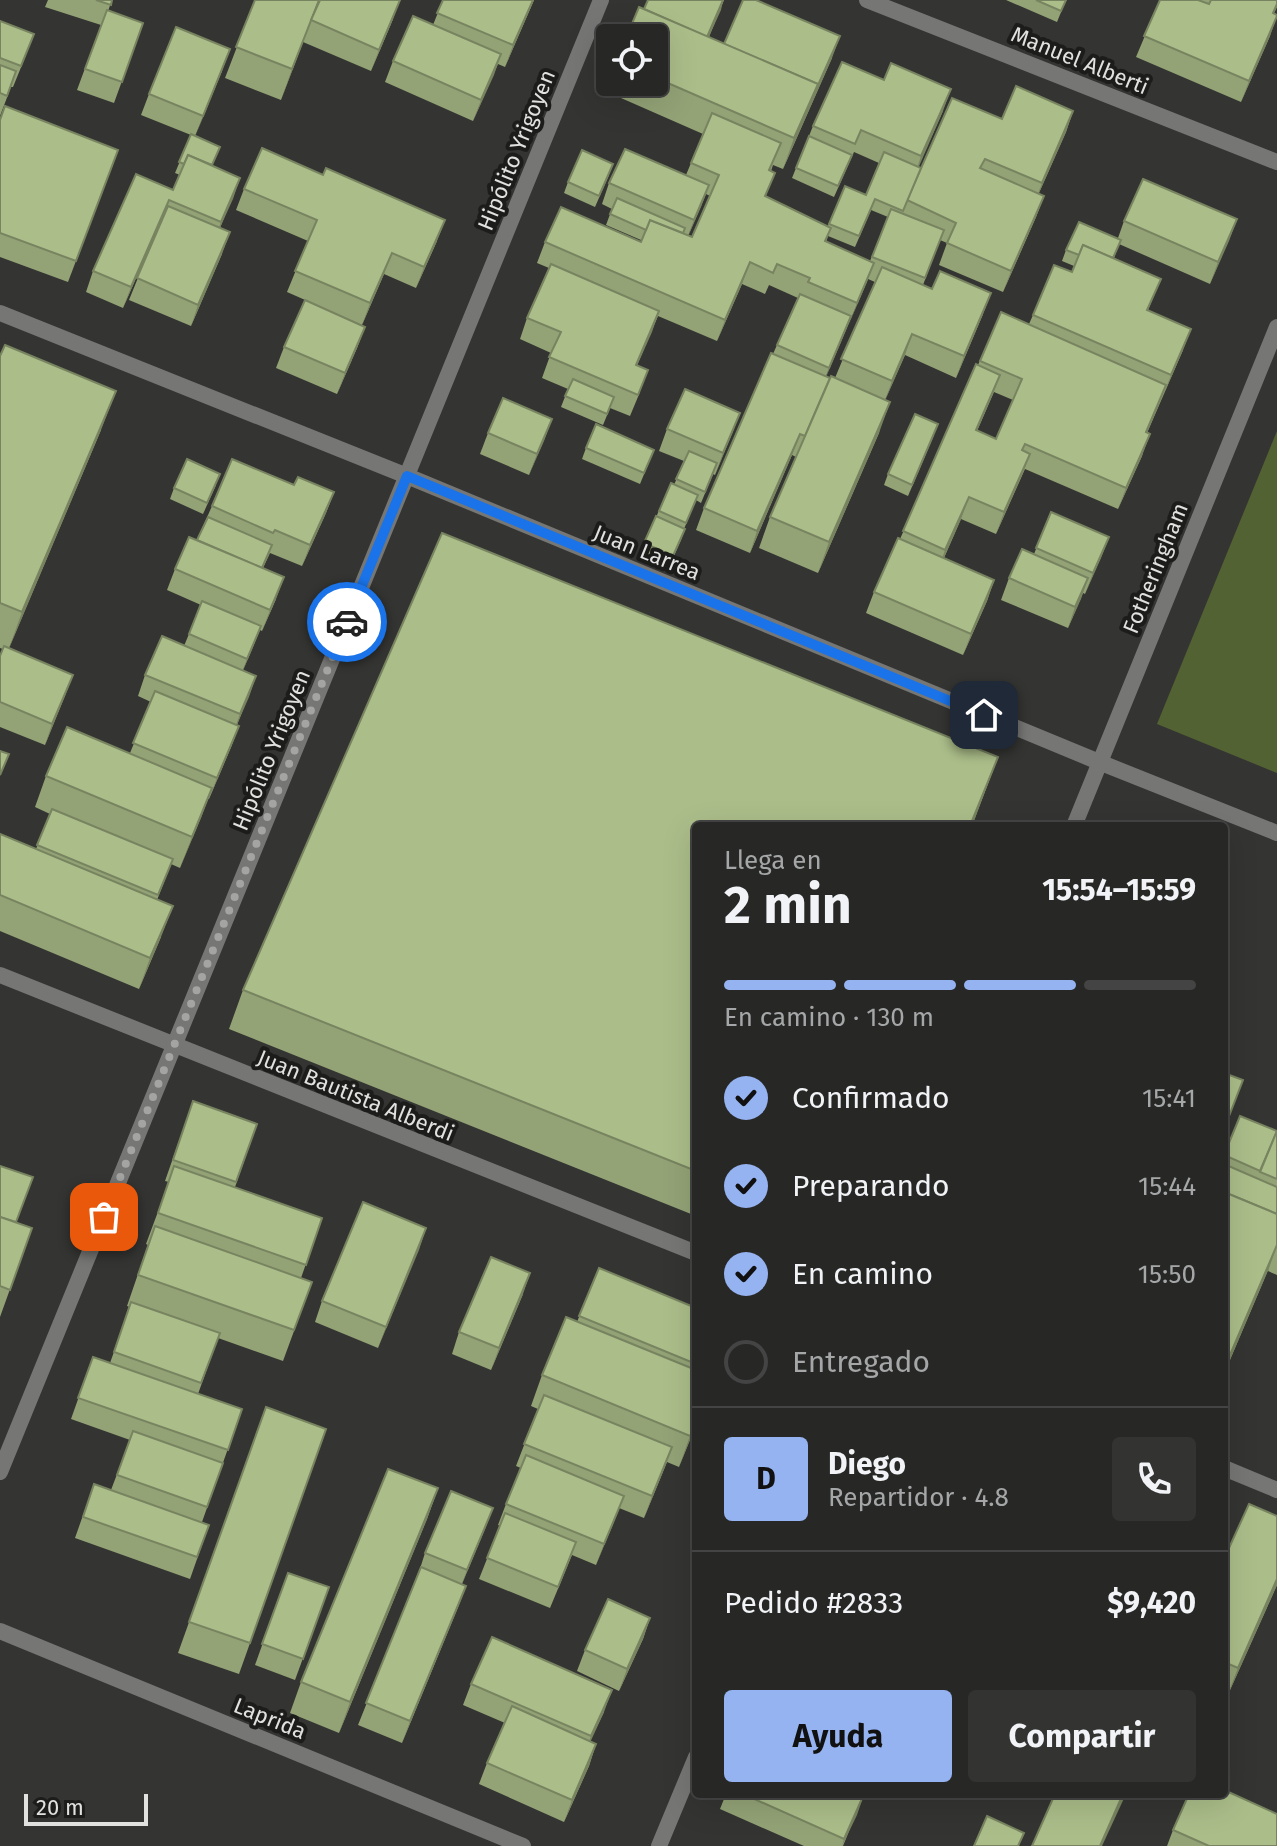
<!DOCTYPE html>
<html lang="es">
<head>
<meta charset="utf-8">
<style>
	:root { --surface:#272826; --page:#333432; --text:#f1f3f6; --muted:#a4a6a7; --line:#434443; --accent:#95b2f1 }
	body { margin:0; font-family:"Fira Sans",sans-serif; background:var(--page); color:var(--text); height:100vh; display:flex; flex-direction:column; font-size:30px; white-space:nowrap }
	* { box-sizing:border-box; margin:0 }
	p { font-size:26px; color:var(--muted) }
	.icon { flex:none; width:44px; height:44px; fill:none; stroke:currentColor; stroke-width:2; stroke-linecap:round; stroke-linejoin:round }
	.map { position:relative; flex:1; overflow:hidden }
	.details { position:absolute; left:692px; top:822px; width:536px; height:976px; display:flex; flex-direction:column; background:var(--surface); border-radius:8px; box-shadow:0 8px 32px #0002,0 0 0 2px var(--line) }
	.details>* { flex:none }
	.fabs { position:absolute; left:596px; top:24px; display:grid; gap:16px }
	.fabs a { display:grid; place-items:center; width:72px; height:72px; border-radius:8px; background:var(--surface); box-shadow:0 8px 32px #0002,0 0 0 2px var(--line); font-size:40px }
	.scale { position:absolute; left:24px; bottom:20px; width:124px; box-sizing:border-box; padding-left:8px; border:4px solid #e1e2e0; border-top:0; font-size:22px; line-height:28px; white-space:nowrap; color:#e1e2e0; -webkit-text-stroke:6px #1c1c1b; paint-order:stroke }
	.pin { position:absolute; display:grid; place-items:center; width:68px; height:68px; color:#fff; margin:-34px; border-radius:16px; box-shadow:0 4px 12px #0006 }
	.courier { position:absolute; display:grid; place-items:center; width:80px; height:80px; margin:-40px; border:6px solid #1a73e8; border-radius:50%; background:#fff; color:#222; box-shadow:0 2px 10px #0007 }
	.headline em { font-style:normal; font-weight:700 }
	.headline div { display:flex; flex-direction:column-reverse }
	.headline { display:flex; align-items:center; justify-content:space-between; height:136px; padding:0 32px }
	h1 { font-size:52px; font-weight:700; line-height:60px }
	.bar { display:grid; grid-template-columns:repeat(4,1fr); gap:12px 8px; align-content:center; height:96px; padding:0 32px }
	.bar i { height:10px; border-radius:6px; background:var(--line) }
	.bar .current { background:var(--accent) }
	.bar p { grid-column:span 4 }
	.line { display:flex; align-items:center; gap:20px; padding:0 32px; border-top:2px solid var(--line) }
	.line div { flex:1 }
	.round { display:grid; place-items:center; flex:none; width:84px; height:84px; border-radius:8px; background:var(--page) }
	ol { padding:0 32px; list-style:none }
	li { display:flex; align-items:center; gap:24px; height:88px }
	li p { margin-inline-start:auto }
	li .icon { padding:8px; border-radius:50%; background:var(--accent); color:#111; stroke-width:4 }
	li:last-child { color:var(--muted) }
	li i { width:44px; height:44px; border:4px solid var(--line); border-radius:50% }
	.button { display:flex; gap:16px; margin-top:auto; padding:16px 32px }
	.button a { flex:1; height:92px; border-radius:8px; background:var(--accent); color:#111; font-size:32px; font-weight:700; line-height:92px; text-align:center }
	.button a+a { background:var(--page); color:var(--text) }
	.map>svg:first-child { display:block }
</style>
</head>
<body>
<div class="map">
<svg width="1277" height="1846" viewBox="0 0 1277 1846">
	<rect width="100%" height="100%" fill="#343532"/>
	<path fill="#536233" d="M1277 431V773L1157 724Z"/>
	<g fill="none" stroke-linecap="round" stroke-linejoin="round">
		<g stroke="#767775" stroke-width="16">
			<path d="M867 0 1277 162"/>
			<path d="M0 313 407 476 1099 762 1277 833"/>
			<path d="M1074 826 1277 327"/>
			<path d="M0 975 696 1253"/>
			<path d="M1224 1468 1277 1490"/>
			<path d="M0 1472 601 0"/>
			<path d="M0 1631 523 1846"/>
			<path d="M659 1846 696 1757"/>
		</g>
	</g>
	<g fill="#93a376" fill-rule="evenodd">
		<path d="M48 0H112L108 11 143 23 114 103 77 90 101 25 45 7Z"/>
		<path d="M255 0 393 19 371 71 303 42 281 100 225 78Z"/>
		<path d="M443 0H534L505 67 498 64 473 121 385 82 393 61 433 25Z"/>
		<path d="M648 0H724L709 37 724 44 832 58 783 169 773 165 771 171 766 196 828 226 845 186 866 195 879 163 854 152 834 197 792 178 813 126 943 111 918 167 921 168 1002 119 1073 111 1066 132 1039 193 1044 196 1036 217 1003 292 939 265 947 243 940 240 923 285 983 314 956 378 905 355 885 400 879 433 818 573 759 548 770 517 796 457 792 455 750 553 696 530 704 508 798 298 769 285 765 294 742 284 717 341 658 316 637 365 640 392 630 416 610 408 603 425 561 407 568 389 542 378 551 353 520 339 527 318 549 268 537 263 545 242H641V240L606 225 612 209 602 204 609 183 686 175 703 134 605 91 610 78V82H654V38L644 9ZM706 194 710 196 692 237 688 236ZM871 210 888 217 870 261 826 242 828 236 855 247ZM868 279 875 282 835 378H830L826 376Z"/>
		<path d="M1006 0H1066L1057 22Z"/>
		<path d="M1160 0H1277V7L1274 13 1270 36 1241 102 1136 57Z"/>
		<path d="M0 21 26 55 13 87H11L0 116Z"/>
		<path d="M222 71 195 136 213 166 240 178 220 228 222 254 191 326 129 300 161 221 123 308 86 292 93 271 173 190 180 175 175 173 191 135 141 115 149 94Z"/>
		<path d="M0 120 118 150 68 282 0 257Z"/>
		<path d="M609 175 595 207 564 193 568 182Z"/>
		<path d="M244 189 437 241 416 288 384 274 362 325 287 292 308 241 236 210Z"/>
		<path d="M1237 219 1210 284 1119 244 1114 258 1161 279 1148 310 1183 350 1147 433 1142 456 1118 509 1025 469 996 534 961 519 944 558 994 580 987 601 963 655 866 613 874 592 900 539 978 365 1001 312 1029 324 1033 315 1072 272 1074 266 1062 261 1066 250 1118 238 1124 221ZM994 392 1013 400 996 439 977 431Z"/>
		<path d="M365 327 357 348 337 394 276 368 284 347Z"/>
		<path d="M0 356 101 430 9 648 73 675 45 745 0 727V656L3 649 0 648Z"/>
		<path d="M740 413 715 475 713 474 701 503 696 500 684 529 681 540 669 567 640 554 671 483 674 485 684 461 659 451 667 429Z"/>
		<path d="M552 419 529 475 480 454 488 433Z"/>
		<path d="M934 435 908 496 884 485 888 474Z"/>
		<path d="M586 448 654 450 640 484 582 459Z"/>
		<path d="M216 485 203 514 170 499 174 488Z"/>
		<path d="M294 485 334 492 326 513 302 566 270 553 263 568 276 599 262 631 260 630 243 670 256 676 237 725 239 726 231 747 209 799H208L180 868 171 864 157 900 161 937 139 989 0 931V834L36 849 50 814 35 807 46 776 130 753 151 702 138 696 145 675 184 646 201 605 167 590 175 569 197 540 212 506Z"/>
		<path d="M1051 512 1109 537 1085 594 1083 593 1068 628 1001 600 1009 578 1034 554Z"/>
		<path d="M442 533 998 757 972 826H696V1216L229 1029 243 990Z"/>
		<path d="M193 1101 257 1124 235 1187 322 1218 301 1278 312 1282 283 1361 218 1338 198 1394 242 1409 202 1522 209 1525 190 1579 75 1538 94 1484 111 1490 130 1440 71 1419 93 1357 110 1363 130 1307 127 1306 148 1245 146 1244 169 1182 165 1181Z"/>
		<path d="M1277 1131V1275L1268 1271 1269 1268 1224 1374V1154Z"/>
		<path d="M0 1166 16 1222 32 1228 0 1317Z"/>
		<path d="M426 1228 378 1348 315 1322 322 1301Z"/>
		<path d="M599 1268 696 1308V1425L679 1467 667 1462 644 1518 619 1508 596 1565 572 1555 550 1608 479 1579 500 1526 498 1525 506 1504 521 1468 516 1466 538 1409 531 1406 542 1375 577 1322Z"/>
		<path d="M523 1294 491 1370 452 1354 459 1332Z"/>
		<path d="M266 1407 326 1429 239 1674 178 1653Z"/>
		<path d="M438 1488 427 1519 339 1733 290 1713 301 1682Z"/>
		<path d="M493 1508 462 1584 466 1586 458 1607 402 1743 358 1725 418 1575 425 1553Z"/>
		<path d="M1277 1516V1585L1226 1699 1224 1698V1559Z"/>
		<path d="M288 1573 329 1587 295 1680 255 1665Z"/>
		<path d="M650 1618 643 1639 619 1691 577 1671 585 1650Z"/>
		<path d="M471 1684 604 1712 590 1741 596 1744 589 1766 564 1822 479 1784 487 1763 505 1723 463 1705Z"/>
		<path d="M726 1794H864L843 1846H804L720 1809Z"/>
		<path d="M1173 1830 1277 1846H1167Z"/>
	</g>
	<g fill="#788460">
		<path d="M400 0 393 19 371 71 379 50Z"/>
		<path d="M533 0H534L505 67 513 45Z"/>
		<path d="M723 0 721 10 695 67 703 46Z"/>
		<path d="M1277 16 1270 36 1241 102 1249 81Z"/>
		<path d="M311 20 303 42 281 100 292 69Z"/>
		<path d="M840 36 832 58 783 169 794 138Z"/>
		<path d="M230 49 222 71 195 137 203 116Z"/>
		<path d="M501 54 494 75 473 121 481 100Z"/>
		<path d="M951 89 943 111 914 178 921 156Z"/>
		<path d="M1073 111 1066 132 1034 204 1042 183Z"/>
		<path d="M240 178 233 199 213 243 221 222Z"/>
		<path d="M709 185 701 207 686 241 694 220Z"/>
		<path d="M1044 196 1036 217 1003 292 1011 271Z"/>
		<path d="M169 200 161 221 123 308 131 287Z"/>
		<path d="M1237 219 1229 241 1210 284 1218 262Z"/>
		<path d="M445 220 437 241 416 288 424 267Z"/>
		<path d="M230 232 222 254 191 326 198 305Z"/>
		<path d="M392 253 384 274 362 325 370 303Z"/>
		<path d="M750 262 742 284 717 341 725 320Z"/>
		<path d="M874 263 866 284 849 324 857 303Z"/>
		<path d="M991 293 983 314 956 378 964 356Z"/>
		<path d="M659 311 652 332 628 386 636 365Z"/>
		<path d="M851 316 843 337 821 389 829 368Z"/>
		<path d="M365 327 357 348 337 394 345 373Z"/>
		<path d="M1191 329 1183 350 1163 396 1171 375Z"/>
		<path d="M912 334 905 355 884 403 892 381Z"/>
		<path d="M1000 375 992 396 968 452 976 430Z"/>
		<path d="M1166 385 1158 407 1138 454 1146 432Z"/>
		<path d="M116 391 101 430 8 651 22 612Z"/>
		<path d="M890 402 879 433 818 573 829 542Z"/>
		<path d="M740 413 732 434 715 475 723 453Z"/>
		<path d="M552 419 544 441 529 475 537 454Z"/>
		<path d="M800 434 792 455 750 553 757 531Z"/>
		<path d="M1150 434 1142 456 1118 509 1126 488Z"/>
		<path d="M1030 454 1022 475 996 534 1004 512Z"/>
		<path d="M334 492 326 513 302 566 310 545Z"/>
		<path d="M969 497 961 519 938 571 945 550Z"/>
		<path d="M1109 537 1101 558 1085 594 1093 573Z"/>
		<path d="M284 577 276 599 262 631 270 610Z"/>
		<path d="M1088 578 1081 599 1068 628 1075 607Z"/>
		<path d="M994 580 987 601 963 655 971 634Z"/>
		<path d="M261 626 253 647 239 680 247 659Z"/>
		<path d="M73 675 65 696 45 745 52 724Z"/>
		<path d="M256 676 249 697 232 736 240 714Z"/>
		<path d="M239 726 231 747 209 799 217 778Z"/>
		<path d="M998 757 972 826H970Z"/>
		<path d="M212 788 201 818 180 868 192 837Z"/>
		<path d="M173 906 161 937 139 989 150 958Z"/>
		<path d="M426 1228 419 1250 378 1348 386 1327Z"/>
		<path d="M1277 1245 1269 1268 1224 1374V1369Z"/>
		<path d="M530 1273 523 1294 491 1370 499 1348Z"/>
		<path d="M696 1421V1425L679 1467 690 1436Z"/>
		<path d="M672 1447 664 1469 644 1518 652 1496Z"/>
		<path d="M438 1488 427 1519 339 1733 350 1702Z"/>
		<path d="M624 1496 616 1517 596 1565 604 1544Z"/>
		<path d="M493 1508 485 1529 459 1591 467 1570Z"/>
		<path d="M1277 1579V1585L1226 1699 1238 1668Z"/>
		<path d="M466 1586 458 1607 402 1743 410 1721Z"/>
		<path d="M650 1618 643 1639 619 1691 627 1669Z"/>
		<path d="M612 1690 604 1712 583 1758 591 1736Z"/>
		<path d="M596 1744 589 1766 564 1822 572 1800Z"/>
		<path d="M864 1794 857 1815 842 1846 844 1839Z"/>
		<path d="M1123 1794H1126L1102 1846H1100Z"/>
	</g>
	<g fill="#abbd89" stroke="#788460" stroke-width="2">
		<path d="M96 0H112L111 5Z"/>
		<path d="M255 0H319L292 69 236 47Z"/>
		<path d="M320 0H400L379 50 311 20Z"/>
		<path d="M443 0H533L513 45 437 13Z"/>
		<path d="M648 0H723L707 37 644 9Z"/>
		<path d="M743 0H756L840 36 814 94 818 84 724 44Z"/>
		<path d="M1036 0H1066L1061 11Z"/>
		<path d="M1160 0H1198L1209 4 1211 0H1277V4L1273 13 1277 15V16L1249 81 1144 36Z"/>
		<path d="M639 7 818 84 794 138 654 77V38H626Z"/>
		<path d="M107 10 143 23 122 82 85 69Z"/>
		<path d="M413 16 501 54 481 100 393 61Z"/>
		<path d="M0 21 34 34 21 66 0 58Z"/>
		<path d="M176 27 230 49 203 116 149 94Z"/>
		<path d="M842 62 884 80 891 63 951 89 921 156 861 130 855 144 813 126Z"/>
		<path d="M0 65 16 71 7 96 0 93Z"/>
		<path d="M1016 86 1073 111 1042 183 985 159 980 168 1044 196 1011 271 947 243 956 223 907 200 952 98 1002 119Z"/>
		<path d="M5 106 118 150 76 261 0 233V120Z"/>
		<path d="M712 113 781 143 769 170 775 173 765 196 831 228 825 241 874 263 857 303 808 282 810 278 777 264 773 273 750 262 725 320 545 242 561 207 641 242 650 220 692 237 719 175 691 163Z"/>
		<path d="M191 134 220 147 212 165 188 155 184 164 179 162Z"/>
		<path d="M809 136 852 155 838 186 796 168Z"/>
		<path d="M262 148 323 175 326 168 445 220 424 267 392 253 370 303 295 271 317 220 244 189Z"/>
		<path d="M625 149 709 185 694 220 609 183Z"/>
		<path d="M582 150 613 164 599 196 568 182Z"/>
		<path d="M884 152 921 168 903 211 875 199 859 236 829 224 845 186 866 195Z"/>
		<path d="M188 155 240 178 221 222 169 200 131 287 93 271 136 174 173 190Z"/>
		<path d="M1143 179 1237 219 1218 262 1124 221Z"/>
		<path d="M617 198 685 228 683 233 650 220 646 230 610 214Z"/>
		<path d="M168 206 230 232 198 305 137 278Z"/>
		<path d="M891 209 944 230 925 278 872 257Z"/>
		<path d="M1079 222 1121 240 1113 258 1083 245 1079 255 1066 250Z"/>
		<path d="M1083 245 1161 279 1147 310 1191 329 1171 375 1033 315 1054 265 1072 272Z"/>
		<path d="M551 264 659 311 636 365 648 370 638 395 549 357 561 332 527 318Z"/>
		<path d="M882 267 932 289 940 271 991 293 964 356 912 334 892 381 841 359Z"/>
		<path d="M800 294 851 316 829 368 777 345Z"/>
		<path d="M305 300 365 327 345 373 284 347Z"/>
		<path d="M1001 312 1166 385 1146 432 1150 434 1126 488 1025 444 1022 450 1030 454 1004 512 969 497 945 550 903 531 976 364 1000 375 976 430 996 439 1022 379 980 361Z"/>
		<path d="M5 345 116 391 22 612 0 603V356Z"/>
		<path d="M771 353 830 378 805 436 800 434 757 531 704 508Z"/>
		<path d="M831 376 890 402 829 542 770 517Z"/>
		<path d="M573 379 614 397 607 414 565 396Z"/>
		<path d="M685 389 740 413 723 453 667 429Z"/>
		<path d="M503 398 552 419 537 454 488 433Z"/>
		<path d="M915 414 938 424 912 485 888 474Z"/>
		<path d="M596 424 654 450 644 473 586 448Z"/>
		<path d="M689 451 717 463 705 492 676 479Z"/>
		<path d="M187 459 220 474 207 503 174 488Z"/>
		<path d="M232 459 294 485 298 477 334 492 310 545 275 530 273 533 212 506Z"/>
		<path d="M671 483 698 495 686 523 659 511Z"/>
		<path d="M1051 512 1109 537 1093 573 1036 548Z"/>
		<path d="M656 516 685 529 673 556 644 543Z"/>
		<path d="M208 517 272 545 262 568 197 540Z"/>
		<path d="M442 533 998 757 970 826H696V1171L243 990Z"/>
		<path d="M189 537 284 577 270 610 175 569Z"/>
		<path d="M898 538 994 580 971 634 874 592Z"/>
		<path d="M1022 549 1088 578 1075 607 1009 578Z"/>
		<path d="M202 601 261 626 247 659 189 634Z"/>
		<path d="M162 636 256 676 240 714 145 675Z"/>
		<path d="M4 646 73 675 52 724 0 702V656Z"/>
		<path d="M155 691 239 726 217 778 133 743Z"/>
		<path d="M67 727 212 788 192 837 46 776Z"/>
		<path d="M0 751 9 754 0 775Z"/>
		<path d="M52 809 173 859 158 895 37 845Z"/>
		<path d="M0 834 173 906 150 958 0 895Z"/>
		<path d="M1224 1073 1243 1080 1224 1129Z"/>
		<path d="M193 1101 257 1124 236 1182 173 1160Z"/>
		<path d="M1240 1116 1277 1131 1260 1171 1224 1155Z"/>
		<path d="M1277 1131V1179L1260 1172Z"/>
		<path d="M1224 1164 1277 1187V1214L1224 1192Z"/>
		<path d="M0 1166 33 1177 16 1222 0 1217Z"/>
		<path d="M174 1166 322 1218 306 1265 158 1213Z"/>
		<path d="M1224 1192 1277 1214V1245L1224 1369Z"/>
		<path d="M363 1202 426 1228 386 1327 322 1301Z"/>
		<path d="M0 1217 32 1228 10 1290 0 1286Z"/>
		<path d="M155 1226 312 1282 294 1330 138 1275Z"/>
		<path d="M491 1257 530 1273 499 1348 459 1332Z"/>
		<path d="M599 1268 696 1308V1364L579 1316Z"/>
		<path d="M131 1302 220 1333 201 1383 114 1352Z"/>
		<path d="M566 1317 696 1370V1421L690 1436 542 1375Z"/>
		<path d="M93 1357 242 1409 228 1450 78 1398Z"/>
		<path d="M544 1395 672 1447 652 1496 524 1444Z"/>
		<path d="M266 1407 326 1429 250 1643 189 1622Z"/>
		<path d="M133 1431 223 1463 207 1507 117 1475Z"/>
		<path d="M526 1455 624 1496 604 1544 506 1504Z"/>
		<path d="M388 1469 438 1488 350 1702 301 1682Z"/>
		<path d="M94 1484 209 1525 197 1557 83 1517Z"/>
		<path d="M451 1491 493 1508 467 1570 425 1553Z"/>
		<path d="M1249 1504 1277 1516V1579L1238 1668 1224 1662V1559Z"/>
		<path d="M505 1513 576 1542 558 1587 487 1558Z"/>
		<path d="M421 1567 466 1586 410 1721 366 1703Z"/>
		<path d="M288 1573 329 1587 303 1659 262 1644Z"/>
		<path d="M608 1599 650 1618 627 1669 585 1650Z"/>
		<path d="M492 1637 612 1690 591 1736 471 1684Z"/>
		<path d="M512 1706 596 1744 572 1800 487 1763Z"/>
		<path d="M1224 1790 1277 1814V1846H1209L1173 1830 1189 1794H1224Z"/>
		<path d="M743 1794H864L844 1839Z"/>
		<path d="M1055 1794H1123L1100 1846H1032Z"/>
		<path d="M987 1816 1024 1833 1018 1846H974Z"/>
	</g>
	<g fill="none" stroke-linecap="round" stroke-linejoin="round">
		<path stroke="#a4a5a3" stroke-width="8" stroke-dasharray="0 14.4" d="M104 1217 347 622"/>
		<path stroke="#1a73e8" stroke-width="10" d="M347 622 407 476 984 715"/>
	</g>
	<g text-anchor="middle" stroke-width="8" stroke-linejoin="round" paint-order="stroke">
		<g font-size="22" fill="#e1e2e0" stroke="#1c1c1b">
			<text transform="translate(1080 60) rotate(22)" y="8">Manuel Alberti</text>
			<text transform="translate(516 150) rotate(-68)" y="8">Hipólito Yrigoyen</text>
			<text transform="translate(647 552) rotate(22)" y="8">Juan Larrea</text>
			<text transform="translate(1155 568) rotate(-68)" y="8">Fotheringham</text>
			<text transform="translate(271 750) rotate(-68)" y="8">Hipólito Yrigoyen</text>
			<text transform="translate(356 1095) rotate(22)" y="8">Juan Bautista Alberdi</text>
			<text transform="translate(270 1718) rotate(22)" y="8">Laprida</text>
		</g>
	</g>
</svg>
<div class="fabs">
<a><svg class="icon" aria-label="locate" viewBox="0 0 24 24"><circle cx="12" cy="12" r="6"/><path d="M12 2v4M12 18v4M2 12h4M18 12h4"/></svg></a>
</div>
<div class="scale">20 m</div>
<div class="pin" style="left:104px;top:1217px;background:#ea580c"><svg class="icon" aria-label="bag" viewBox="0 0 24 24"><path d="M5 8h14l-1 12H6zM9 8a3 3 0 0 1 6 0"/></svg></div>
<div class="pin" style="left:984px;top:715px;background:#1f2937"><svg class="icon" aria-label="home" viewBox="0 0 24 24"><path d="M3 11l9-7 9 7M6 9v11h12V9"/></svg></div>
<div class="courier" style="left:347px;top:622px"><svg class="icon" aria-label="car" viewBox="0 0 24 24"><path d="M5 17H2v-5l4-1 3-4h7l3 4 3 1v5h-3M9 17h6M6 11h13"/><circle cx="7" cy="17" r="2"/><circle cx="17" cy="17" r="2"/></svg></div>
<section class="details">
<div class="headline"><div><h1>2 min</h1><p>Llega en</p></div><em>15:54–15:59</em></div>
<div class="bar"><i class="current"></i><i class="current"></i><i class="current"></i><i></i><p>En camino · 130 m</p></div>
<ol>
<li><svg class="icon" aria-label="check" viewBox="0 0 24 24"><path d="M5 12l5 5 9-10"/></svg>Confirmado<p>15:41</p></li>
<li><svg class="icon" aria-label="check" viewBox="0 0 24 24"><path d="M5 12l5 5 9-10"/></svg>Preparando<p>15:44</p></li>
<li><svg class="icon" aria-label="check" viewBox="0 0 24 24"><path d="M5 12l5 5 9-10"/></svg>En camino<p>15:50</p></li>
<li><i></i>Entregado</li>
</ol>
<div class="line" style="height:144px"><b class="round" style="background:var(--accent);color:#111">D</b><div><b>Diego</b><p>Repartidor · 4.8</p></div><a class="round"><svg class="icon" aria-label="phone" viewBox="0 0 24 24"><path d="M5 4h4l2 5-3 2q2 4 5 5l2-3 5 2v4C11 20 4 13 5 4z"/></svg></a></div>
<div class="line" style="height:104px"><div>Pedido #2833</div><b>$9,420</b></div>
<div class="button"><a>Ayuda</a><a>Compartir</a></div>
</section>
</div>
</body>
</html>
